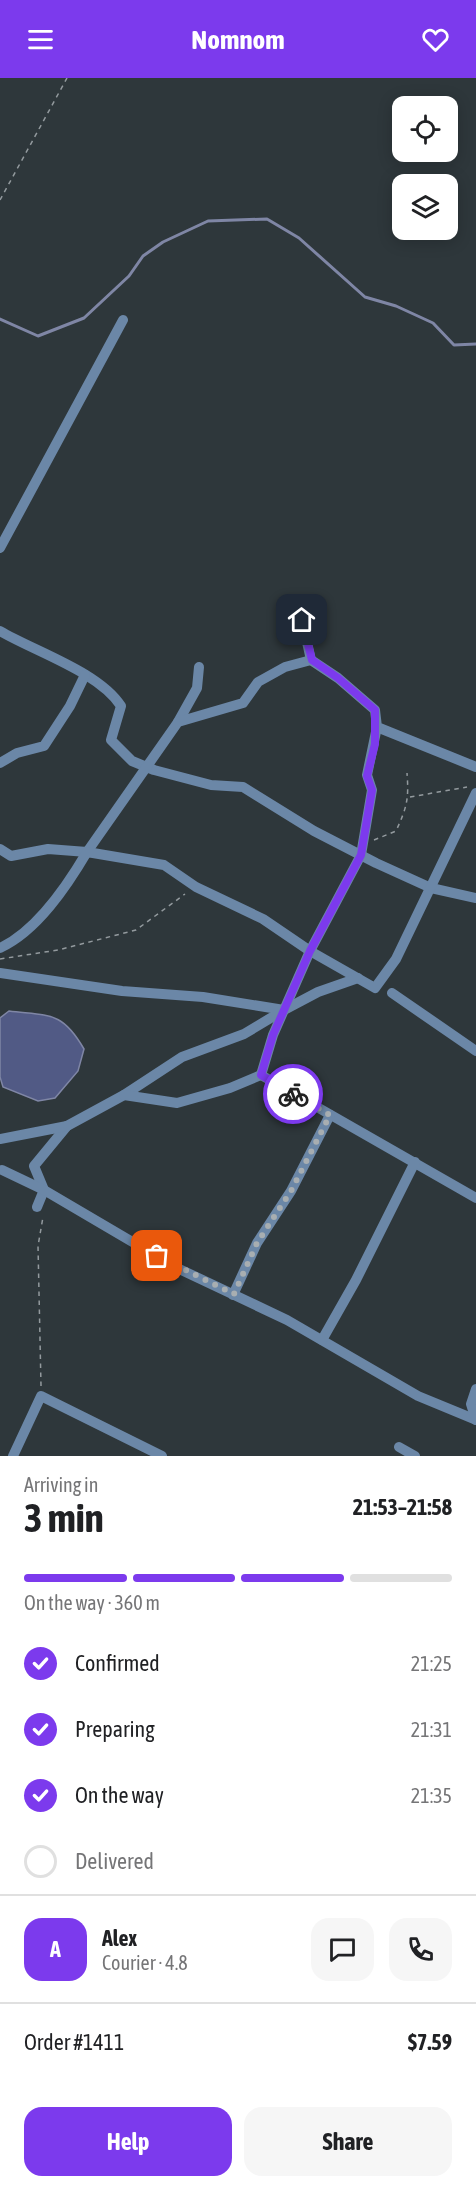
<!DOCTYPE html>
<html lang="en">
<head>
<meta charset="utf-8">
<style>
	:root { --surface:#fff; --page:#f6f6f6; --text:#202124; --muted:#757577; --line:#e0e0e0; --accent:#7c3aed }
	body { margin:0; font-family:"Asap Condensed",sans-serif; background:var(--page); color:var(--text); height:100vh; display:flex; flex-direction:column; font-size:22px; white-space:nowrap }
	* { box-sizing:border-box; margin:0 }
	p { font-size:20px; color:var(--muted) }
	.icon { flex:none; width:33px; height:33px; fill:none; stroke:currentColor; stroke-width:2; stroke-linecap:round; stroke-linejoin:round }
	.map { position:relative; height:1378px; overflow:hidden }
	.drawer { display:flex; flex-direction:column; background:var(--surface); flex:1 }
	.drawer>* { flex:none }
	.tools { position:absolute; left:392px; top:18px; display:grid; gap:12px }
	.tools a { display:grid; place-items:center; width:66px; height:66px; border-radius:12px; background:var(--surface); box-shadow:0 3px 15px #0003; font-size:30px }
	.pin { position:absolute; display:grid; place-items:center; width:51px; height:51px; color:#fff; margin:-26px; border-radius:12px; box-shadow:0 3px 9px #0006 }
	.courier { position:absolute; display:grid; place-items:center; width:60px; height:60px; margin:-30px; border:4px solid #7c3aed; border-radius:50%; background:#fff; color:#222; box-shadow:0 2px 8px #0007 }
	.summary em { font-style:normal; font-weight:700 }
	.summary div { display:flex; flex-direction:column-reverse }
	.summary { display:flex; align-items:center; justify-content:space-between; height:102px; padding:0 24px }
	h1 { font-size:39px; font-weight:700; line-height:45px }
	.bar { display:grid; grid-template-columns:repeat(4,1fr); gap:9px 6px; align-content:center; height:72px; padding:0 24px }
	.bar i { height:8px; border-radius:4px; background:var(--line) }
	.bar .on { background:var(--accent) }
	.bar p { grid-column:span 4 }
	.line { display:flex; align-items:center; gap:15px; padding:0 24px; border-top:2px solid var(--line) }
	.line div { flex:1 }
	.round { display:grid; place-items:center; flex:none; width:63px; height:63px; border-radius:18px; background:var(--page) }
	ol { padding:0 24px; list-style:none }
	li { display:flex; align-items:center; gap:18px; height:66px }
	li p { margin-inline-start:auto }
	li .icon { padding:6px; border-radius:50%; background:var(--accent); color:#fff; stroke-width:4 }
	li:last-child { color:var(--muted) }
	li i { width:33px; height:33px; border:3px solid var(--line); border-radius:50% }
	.button { display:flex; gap:12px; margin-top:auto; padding:12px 24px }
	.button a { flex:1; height:69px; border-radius:18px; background:var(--accent); color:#fff; font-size:24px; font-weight:700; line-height:69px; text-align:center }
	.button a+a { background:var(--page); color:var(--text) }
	header { display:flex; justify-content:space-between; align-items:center; height:78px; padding:0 24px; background:var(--accent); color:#fff; font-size:27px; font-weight:700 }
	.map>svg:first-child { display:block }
</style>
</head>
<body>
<header><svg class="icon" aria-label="menu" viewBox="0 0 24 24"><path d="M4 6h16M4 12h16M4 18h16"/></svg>Nomnom<svg class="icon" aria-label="heart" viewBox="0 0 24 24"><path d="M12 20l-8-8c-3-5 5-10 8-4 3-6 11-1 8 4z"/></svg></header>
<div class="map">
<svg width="476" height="1378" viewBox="0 0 476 1378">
	<rect width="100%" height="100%" fill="#2e373b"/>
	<path fill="#515a85" stroke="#7f86a5" stroke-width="1.5" d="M9 933C50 938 62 933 84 971L78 993 55 1020 38 1023 3 1009 0 999V940Z"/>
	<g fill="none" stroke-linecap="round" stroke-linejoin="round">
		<path stroke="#7f86a5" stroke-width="3" d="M0 241 38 258 84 240 129 198 143 178 163 164 208 143 267 141 299 160 365 219 396 228 433 245 454 267 476 266"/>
		<g stroke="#939a9e" stroke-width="1.5" stroke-dasharray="4.5 4.5" stroke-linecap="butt">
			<path d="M0 122 67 0"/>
			<path d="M410 719 467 709"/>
			<path d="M374 762 396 753C407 729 409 721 407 695"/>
			<path d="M0 881 58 872 136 852 185 816"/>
			<path d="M41 1308 38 1168 43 1139"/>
		</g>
		<g stroke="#6b87a7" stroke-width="10">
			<path d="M0 470 123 242"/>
			<path d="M302 542 311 582 338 600 375 632 377 649 476 689"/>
			<path d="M0 553C36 574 99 594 121 628L111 662 132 683 154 692 211 707 243 709 314 753 376 785 431 810 476 820"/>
			<path d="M178 644 197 610 199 589"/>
			<path d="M377 649 367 697 372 712 361 777 310 873 273 957 261 997 476 1120"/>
			<path d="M0 685 17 675 44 668 70 628 85 597"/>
			<path d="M0 771 11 778 48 771 87 774 178 644 243 625 258 604 285 589 311 582"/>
			<path d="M0 870C37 853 67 808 87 774L164 787 196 809 263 841 310 873 375 910 396 881 476 715"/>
			<path d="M0 895 122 913 203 919 284 932 244 956 182 979 124 1017 67 1048 34 1088 44 1112 37 1129"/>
			<path d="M392 915 476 973"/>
			<path d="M284 932 318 914 358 900"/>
			<path d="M124 1017 177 1025 230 1010 261 997"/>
			<path d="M0 1061 67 1048"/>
			<path d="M2 1092 44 1112 175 1189 287 1242 418 1318 476 1342"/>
			<path d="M233 1217 257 1165 291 1113 330 1037"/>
			<path d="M322 1262 356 1202 415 1084"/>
			<path d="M476 1311 471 1326 476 1342"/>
			<path d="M399 1369 415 1378"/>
			<path d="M13 1378 41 1318 162 1378"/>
		</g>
	</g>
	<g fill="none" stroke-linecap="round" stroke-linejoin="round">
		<path stroke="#a8aeb1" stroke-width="6" stroke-dasharray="0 10.8" d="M157 1178 234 1216 257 1165 291 1113 330 1037 293 1016"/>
		<path stroke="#7c3aed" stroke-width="8" d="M293 1016 261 997 273 957 310 873 361 777 372 712 367 698 375 666V632L338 600 312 582 302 542"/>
	</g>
</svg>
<div class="tools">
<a><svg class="icon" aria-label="locate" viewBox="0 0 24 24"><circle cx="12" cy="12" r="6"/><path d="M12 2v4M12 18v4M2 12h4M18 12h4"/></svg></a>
<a><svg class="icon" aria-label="layers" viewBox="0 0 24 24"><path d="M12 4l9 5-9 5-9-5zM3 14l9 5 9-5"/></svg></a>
</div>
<div class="pin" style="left:157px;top:1178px;background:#ea580c"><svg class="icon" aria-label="bag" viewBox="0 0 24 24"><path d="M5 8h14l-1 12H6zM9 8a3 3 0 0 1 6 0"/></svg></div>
<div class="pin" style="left:302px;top:542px;background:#1f2937"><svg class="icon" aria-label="home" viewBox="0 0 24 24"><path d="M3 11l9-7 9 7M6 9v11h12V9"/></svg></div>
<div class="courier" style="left:293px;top:1016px"><svg class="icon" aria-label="bike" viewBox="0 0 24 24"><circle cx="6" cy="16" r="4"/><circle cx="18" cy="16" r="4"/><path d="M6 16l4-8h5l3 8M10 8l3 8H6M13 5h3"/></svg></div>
</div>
<section class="drawer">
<div class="summary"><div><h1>3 min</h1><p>Arriving in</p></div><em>21:53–21:58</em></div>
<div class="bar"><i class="on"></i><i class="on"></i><i class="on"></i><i></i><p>On the way · 360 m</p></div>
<ol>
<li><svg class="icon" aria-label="check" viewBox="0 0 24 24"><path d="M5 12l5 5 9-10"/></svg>Confirmed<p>21:25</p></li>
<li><svg class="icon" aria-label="check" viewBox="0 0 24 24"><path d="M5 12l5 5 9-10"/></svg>Preparing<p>21:31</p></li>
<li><svg class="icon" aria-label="check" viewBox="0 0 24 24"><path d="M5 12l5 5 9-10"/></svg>On the way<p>21:35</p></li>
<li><i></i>Delivered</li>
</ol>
<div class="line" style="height:108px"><b class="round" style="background:var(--accent);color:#fff">A</b><div><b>Alex</b><p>Courier · 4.8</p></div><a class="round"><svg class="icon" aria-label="chat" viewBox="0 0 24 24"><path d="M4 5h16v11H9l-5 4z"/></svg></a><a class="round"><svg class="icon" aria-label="phone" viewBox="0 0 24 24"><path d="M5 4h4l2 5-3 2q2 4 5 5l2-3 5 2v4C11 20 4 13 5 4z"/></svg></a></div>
<div class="line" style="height:78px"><div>Order #1411</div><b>$7.59</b></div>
<div class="button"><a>Help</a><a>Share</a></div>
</section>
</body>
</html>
